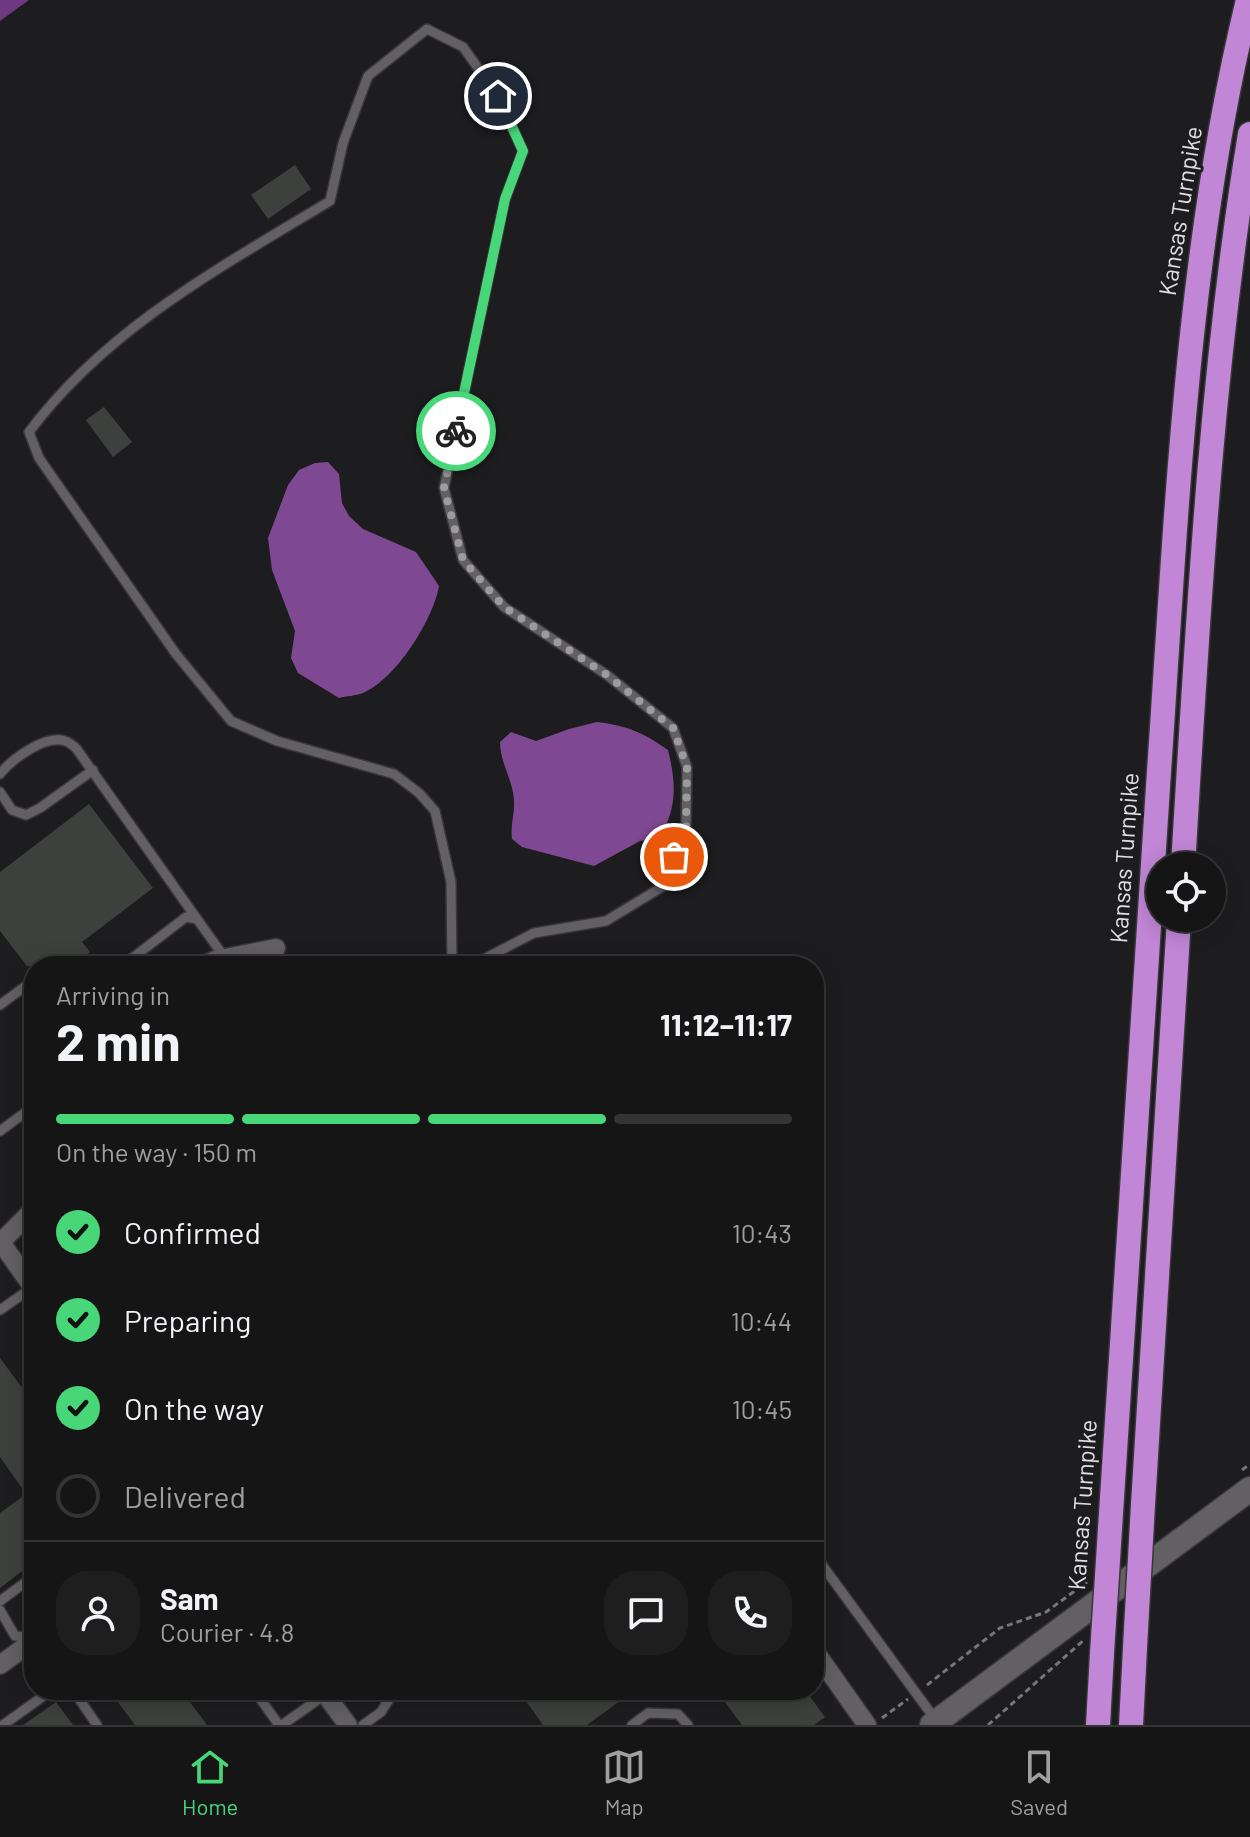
<!DOCTYPE html>
<html lang="en">
<head>
<meta charset="utf-8">
<style>
	:root { --surface:#161516; --page:#1f1e1f; --text:#f1f3f6; --muted:#9e9fa1; --line:#353435; --accent:#47d779 }
	body { margin:0; font-family:Barlow,sans-serif; background:var(--page); color:var(--text); height:100vh; display:flex; flex-direction:column; font-size:30px; white-space:nowrap }
	* { box-sizing:border-box; margin:0 }
	p { font-size:26px; color:var(--muted) }
	.icon { flex:none; width:44px; height:44px; fill:none; stroke:currentColor; stroke-width:2; stroke-linecap:round; stroke-linejoin:round }
	.map { position:relative; flex:1; overflow:hidden }
	.drawer { position:absolute; left:24px; top:956px; width:800px; height:744px; display:flex; flex-direction:column; background:var(--surface); border-radius:32px; box-shadow:0 4px 20px #0003,0 0 0 2px var(--line) }
	.drawer>* { flex:none }
	.controls { position:absolute; left:1146px; top:852px; display:grid; gap:16px }
	.controls a { display:grid; place-items:center; width:80px; height:80px; border-radius:50%; background:var(--surface); box-shadow:0 4px 20px #0003,0 0 0 2px var(--line); font-size:40px }
	.pin { position:absolute; display:grid; place-items:center; width:68px; height:68px; color:#fff; margin:-34px; border:4px solid #fff; border-radius:50%; box-shadow:0 2px 8px #0007 }
	.courier { position:absolute; display:grid; place-items:center; width:80px; height:80px; margin:-40px; border:6px solid #47d779; border-radius:50%; background:#fff; color:#222; box-shadow:0 2px 10px #0007 }
	.head em { font-style:normal; font-weight:700 }
	.head div { display:flex; flex-direction:column-reverse }
	.head { display:flex; align-items:center; justify-content:space-between; height:136px; padding:0 32px }
	h1 { font-size:52px; font-weight:700; line-height:60px }
	.bar { display:grid; grid-template-columns:repeat(4,1fr); gap:12px 8px; align-content:center; height:96px; padding:0 32px }
	.bar i { height:10px; border-radius:6px; background:var(--line) }
	.bar .current { background:var(--accent) }
	.bar p { grid-column:span 4 }
	.line { display:flex; align-items:center; gap:20px; padding:0 32px; border-top:2px solid var(--line) }
	.line div { flex:1 }
	.round { display:grid; place-items:center; flex:none; width:84px; height:84px; border-radius:32px; background:var(--page) }
	ol { padding:0 32px; list-style:none }
	li { display:flex; align-items:center; gap:24px; height:88px }
	li p { margin-inline-start:auto }
	li .icon { padding:8px; border-radius:50%; background:var(--accent); color:#111; stroke-width:4 }
	li:last-child { color:var(--muted) }
	li i { width:44px; height:44px; border:4px solid var(--line); border-radius:50% }
	.tabs { display:flex; justify-content:space-around; align-items:center; height:112px; border-top:2px solid var(--line); background:var(--surface); font-size:22px; color:var(--muted) }
	.tabs a { display:grid; justify-items:center; gap:4px }
	.tabs .current { color:var(--accent) }
	.map>svg:first-child { display:block }
</style>
</head>
<body>
<div class="map">
<svg width="1250" height="1725" viewBox="0 0 1250 1725">
	<rect width="100%" height="100%" fill="#1d1c1e"/>
	<path fill="#6e3981" d="M0 0H29L0 21Z"/>
	<g fill="#7f4892">
		<path d="M328 462 339 474 342 503 349 516 363 529 416 552 439 586C433 620 396 679 363 693 356 696 346 696 339 698L298 673 291 658 295 631 272 570 268 538 288 485 299 470 315 463Z"/>
		<path d="M597 722C628 726 642 732 668 750 676 783 678 809 658 839L640 841 594 866 522 847 512 839C510 825 515 814 514 800 513 780 500 763 500 742L511 732 536 741 569 729Z"/>
	</g>
	<g fill="#3e403e">
		<path d="M295 165 311 189 268 219 251 195Z"/>
		<path d="M104 407 132 442 113 457 86 420Z"/>
		<path d="M89 804 153 888 82 942 90 952 72 966H67L62 959 53 966H27L0 931V872Z"/>
		<path d="M0 1358 34 1404V1562L0 1588V1513L26 1494 0 1457Z"/>
		<path d="M109 1690H181L207 1725H135Z"/>
		<path d="M518 1690H618L624 1698 587 1725H543Z"/>
		<path d="M716 1690H805L825 1717 814 1725H742Z"/>
		<path d="M56 1702 73 1725H23Z"/>
	</g>
	<g fill="none" stroke-linecap="round" stroke-linejoin="round">
		<g stroke="#383638" stroke-width="12">
			<g id="lane">
				<path d="M0 774C11 760 45 734 65 741 69 742 72 745 76 748L197 919"/>
				<path d="M0 792 12 810 26 815 40 808 93 770"/>
				<path d="M122 966 186 917 197 919 225 958"/>
				<path d="M452 966 451 882 435 811 419 793 394 774 277 741 231 721 176 654 39 458 29 432C107 328 221 267 330 201L343 143 368 76 427 29 463 47 498 96 523 151 505 199 444 488 463 560 504 607 607 675 673 728 687 767 686 828 662 887 606 921 534 933 482 960 477 966"/>
				<path d="M0 1005 27 985 34 992"/>
				<path d="M0 1131 34 1106"/>
				<path d="M0 1310 33 1287"/>
				<path d="M814 1554 935 1719"/>
				<path d="M0 1601 34 1576"/>
				<path d="M0 1610 15 1636 34 1638"/>
				<path d="M73 1690 97 1725"/>
				<path d="M254 1690 279 1725"/>
				<path d="M3 1725 52 1690"/>
				<path d="M282 1725 326 1694"/>
				<path d="M363 1725 381 1712 395 1690"/>
				<path d="M632 1725 648 1713 678 1714 688 1725"/>
			</g>
		</g>
		<g stroke="#383638" stroke-width="21">
			<g id="street">
				<path d="M203 966 215 960 276 948"/>
				<path d="M0 1241 34 1289"/>
				<path d="M0 1243 34 1209"/>
				<path d="M814 1650 867 1725"/>
				<path d="M0 1665 34 1640"/>
				<path d="M322 1690 348 1725"/>
			</g>
		</g>
		<g stroke="#383638" stroke-width="27">
			<path id="secondary" d="M932 1725 1250 1489"/>
		</g>
		<g stroke="#383638" stroke-width="27">
			<g id="highway">
				<path d="M1183 866C1198 621 1210 377 1250 134"/>
				<path d="M1143 1505 1179 918"/>
				<path d="M1110 1529C1127 1261 1144 994 1162 727 1178 483 1190 238 1248 0"/>
				<path d="M1098 1725 1102 1653"/>
				<path d="M1131 1725 1136 1629"/>
			</g>
		</g>
		<g stroke="#777577" stroke-width="3" stroke-dasharray="6 4" stroke-linecap="butt">
			<path d="M1242 1470 1250 1464"/>
			<path d="M927 1685 1000 1628 1046 1612 1087 1582"/>
			<path d="M882 1718 908 1699"/>
			<path d="M988 1725 1084 1640"/>
		</g>
		<use href="#lane" stroke="#626062" stroke-width="9"/>
		<use href="#street" stroke="#626062" stroke-width="18"/>
		<use href="#secondary" stroke="#626062" stroke-width="24"/>
		<use href="#highway" stroke="#c186d6" stroke-width="24"/>
		<g stroke="#383638" stroke-width="27" stroke-linecap="butt">
			<g id="highway-bridge">
				<path d="M1136 1629 1143 1505"/>
				<path d="M1102 1653 1110 1529"/>
			</g>
		</g>
		<use href="#highway-bridge" stroke="#c186d6" stroke-width="24"/>
	</g>
	<g fill="none" stroke-linecap="round" stroke-linejoin="round">
		<path stroke="#9c9b9d" stroke-width="8" stroke-dasharray="0 14.4" d="M456 431 444 488 463 560 504 607 607 675 673 728 687 767 686 828 674 857"/>
		<path stroke="#47d779" stroke-width="10" d="M456 431 505 199 523 151 498 96"/>
	</g>
	<g text-anchor="middle" stroke-width="6" stroke-linejoin="round" paint-order="stroke">
		<g font-size="24" fill="#e1dfe1" stroke="#1d1c1e">
			<text transform="translate(1181 211) rotate(-81)" y="8">Kansas Turnpike</text>
			<text transform="translate(1125 858) rotate(-86)" y="8">Kansas Turnpike</text>
			<text transform="translate(1083 1505) rotate(-86)" y="8">Kansas Turnpike</text>
		</g>
	</g>
</svg>
<div class="controls">
<a><svg class="icon" aria-label="locate" viewBox="0 0 24 24"><circle cx="12" cy="12" r="6"/><path d="M12 2v4M12 18v4M2 12h4M18 12h4"/></svg></a>
</div>
<div class="pin" style="left:674px;top:857px;background:#ea580c"><svg class="icon" aria-label="bag" viewBox="0 0 24 24"><path d="M5 8h14l-1 12H6zM9 8a3 3 0 0 1 6 0"/></svg></div>
<div class="pin" style="left:498px;top:96px;background:#1f2937"><svg class="icon" aria-label="home" viewBox="0 0 24 24"><path d="M3 11l9-7 9 7M6 9v11h12V9"/></svg></div>
<div class="courier" style="left:456px;top:431px"><svg class="icon" aria-label="bike" viewBox="0 0 24 24"><circle cx="6" cy="16" r="4"/><circle cx="18" cy="16" r="4"/><path d="M6 16l4-8h5l3 8M10 8l3 8H6M13 5h3"/></svg></div>
<section class="drawer">
<div class="head"><div><h1>2 min</h1><p>Arriving in</p></div><em>11:12–11:17</em></div>
<div class="bar"><i class="current"></i><i class="current"></i><i class="current"></i><i></i><p>On the way · 150 m</p></div>
<ol>
<li><svg class="icon" aria-label="check" viewBox="0 0 24 24"><path d="M5 12l5 5 9-10"/></svg>Confirmed<p>10:43</p></li>
<li><svg class="icon" aria-label="check" viewBox="0 0 24 24"><path d="M5 12l5 5 9-10"/></svg>Preparing<p>10:44</p></li>
<li><svg class="icon" aria-label="check" viewBox="0 0 24 24"><path d="M5 12l5 5 9-10"/></svg>On the way<p>10:45</p></li>
<li><i></i>Delivered</li>
</ol>
<div class="line" style="height:144px"><a class="round"><svg class="icon" aria-label="person" viewBox="0 0 24 24"><circle cx="12" cy="8" r="4"/><path d="M4 21q1-7 8-7t8 7"/></svg></a><div><b>Sam</b><p>Courier · 4.8</p></div><a class="round"><svg class="icon" aria-label="chat" viewBox="0 0 24 24"><path d="M4 5h16v11H9l-5 4z"/></svg></a><a class="round"><svg class="icon" aria-label="phone" viewBox="0 0 24 24"><path d="M5 4h4l2 5-3 2q2 4 5 5l2-3 5 2v4C11 20 4 13 5 4z"/></svg></a></div>
</section>
</div>
<nav class="tabs">
<a class="current"><svg class="icon" aria-label="home" viewBox="0 0 24 24"><path d="M3 11l9-7 9 7M6 9v11h12V9"/></svg>Home</a>
<a><svg class="icon" aria-label="map" viewBox="0 0 24 24"><path d="M3 6l6-2 6 2 6-2v14l-6 2-6-2-6 2zM9 4v14M15 6v14"/></svg>Map</a>
<a><svg class="icon" aria-label="saved" viewBox="0 0 24 24"><path d="M7 4h10v16l-5-4-5 4z"/></svg>Saved</a>
</nav>
</body>
</html>
